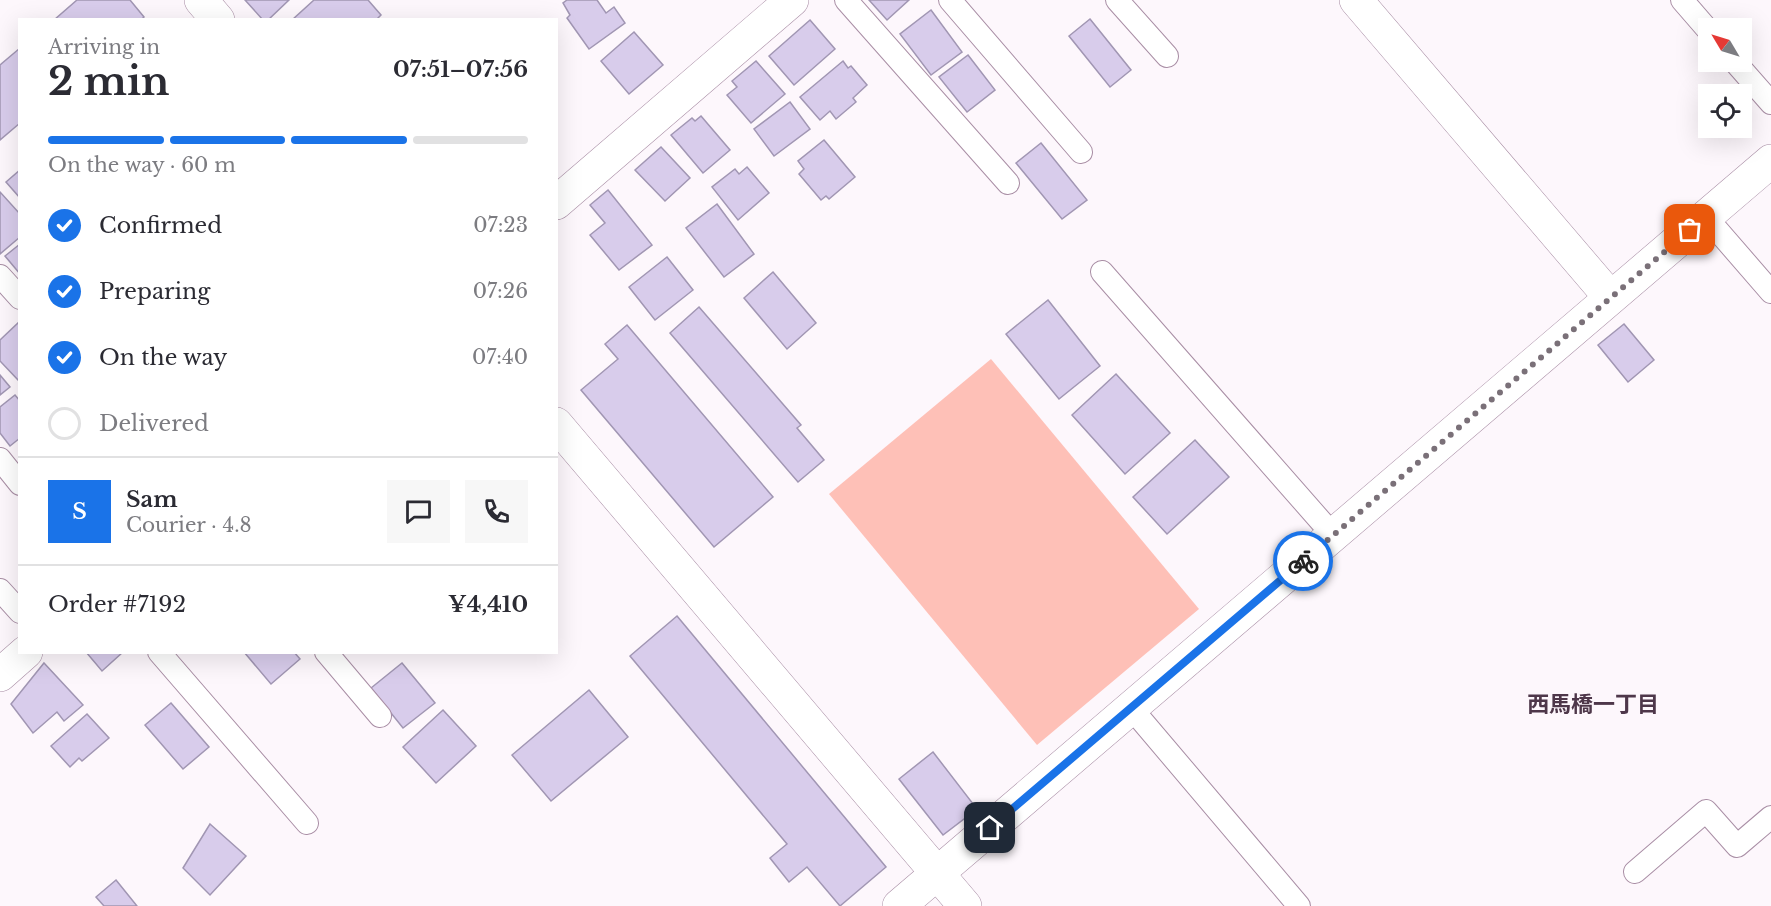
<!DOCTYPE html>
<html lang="en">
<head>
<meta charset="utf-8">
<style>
	:root { --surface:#fff; --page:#f7f7f7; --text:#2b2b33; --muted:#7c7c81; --line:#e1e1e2; --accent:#1a73e8 }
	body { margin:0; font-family:"Libre Baskerville","Noto Sans JP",serif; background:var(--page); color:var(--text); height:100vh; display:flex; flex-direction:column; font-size:22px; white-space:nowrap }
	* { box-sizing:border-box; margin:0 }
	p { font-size:20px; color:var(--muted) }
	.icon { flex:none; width:33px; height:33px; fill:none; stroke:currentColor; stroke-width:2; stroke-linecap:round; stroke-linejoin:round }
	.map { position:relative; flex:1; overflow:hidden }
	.panel { position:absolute; left:18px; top:18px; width:540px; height:636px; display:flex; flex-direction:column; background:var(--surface); border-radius:0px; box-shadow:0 6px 24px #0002 }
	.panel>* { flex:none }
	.needle { width:39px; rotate:308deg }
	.tools { position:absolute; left:1698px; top:18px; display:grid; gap:12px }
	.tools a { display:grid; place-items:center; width:54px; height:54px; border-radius:0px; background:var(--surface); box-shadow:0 6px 24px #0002; font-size:30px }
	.pin { position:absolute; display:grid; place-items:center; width:51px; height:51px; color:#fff; margin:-26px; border-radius:12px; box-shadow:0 3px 9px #0006 }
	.courier { position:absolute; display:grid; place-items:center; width:60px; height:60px; margin:-30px; border:4px solid #1a73e8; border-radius:50%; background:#fff; color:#222; box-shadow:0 2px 8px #0007 }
	.headline em { font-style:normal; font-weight:700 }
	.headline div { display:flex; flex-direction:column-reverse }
	.headline { display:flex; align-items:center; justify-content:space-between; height:102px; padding:0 30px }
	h1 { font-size:39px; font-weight:700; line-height:45px }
	.bar { display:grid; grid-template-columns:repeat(4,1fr); gap:9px 6px; align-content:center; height:72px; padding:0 30px }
	.bar i { height:8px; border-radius:4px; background:var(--line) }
	.bar .selected { background:var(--accent) }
	.bar p { grid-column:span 4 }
	.line { display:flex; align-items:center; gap:15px; padding:0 30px; border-top:2px solid var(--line) }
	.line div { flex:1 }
	.round { display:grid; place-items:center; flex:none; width:63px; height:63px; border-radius:0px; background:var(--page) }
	ol { padding:0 30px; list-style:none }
	li { display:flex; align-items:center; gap:18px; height:66px }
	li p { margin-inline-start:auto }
	li .icon { padding:6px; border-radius:50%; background:var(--accent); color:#fff; stroke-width:4 }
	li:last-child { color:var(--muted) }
	li i { width:33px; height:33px; border:3px solid var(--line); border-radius:50% }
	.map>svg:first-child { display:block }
</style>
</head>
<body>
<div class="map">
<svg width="1771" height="906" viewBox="0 0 1771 906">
	<rect width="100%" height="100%" fill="#fdf7fc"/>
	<path fill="#fec0b7" d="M991 359 1199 609 1037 745 829 494Z"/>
	<g fill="#d8cceb" stroke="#a196b3" stroke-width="1.5">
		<path d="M77 0H130L144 17 141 20H54Z"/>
		<path d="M245 0H289L268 20H263Z"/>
		<path d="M314 0H368L381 15 376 20H292Z"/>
		<path d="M567 0H597L606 13 614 7 625 23 589 49 567 18 570 15 563 3Z"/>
		<path d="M869 0H909L887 20Z"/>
		<path d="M931 10 962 52 931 75 900 34Z"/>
		<path d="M1090 19 1131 70 1110 87 1069 36Z"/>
		<path d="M810 20 835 49 794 85 769 56Z"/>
		<path d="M634 32 663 65 629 94 601 61Z"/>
		<path d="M20 48V123L0 140V65Z"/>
		<path d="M968 55 995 90 967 112 939 77Z"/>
		<path d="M756 61 785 94 751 123 727 95 737 87 732 81Z"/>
		<path d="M843 61 848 68 851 66 867 85 853 98 856 102 836 119 830 111 820 120 800 97Z"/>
		<path d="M790 102 810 129 774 156 754 129Z"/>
		<path d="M701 116 730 150 703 173 671 135 692 118 695 121Z"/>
		<path d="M824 140 855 177 829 199 826 196 821 200 799 174 804 169 798 161Z"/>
		<path d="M1041 143 1087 200 1062 219 1016 163Z"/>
		<path d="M661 147 690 178 665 201 635 170Z"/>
		<path d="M747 167 769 193 738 220 712 187 735 169 739 174Z"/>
		<path d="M20 170V198L6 182Z"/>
		<path d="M608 190 652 245 619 270 590 235 605 223 590 205Z"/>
		<path d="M0 192 20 214V237L0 254Z"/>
		<path d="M717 204 754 254 724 277 686 228Z"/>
		<path d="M20 244V274L5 256Z"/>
		<path d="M667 257 693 290 655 320 629 287Z"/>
		<path d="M773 272 816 323 787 349 744 298Z"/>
		<path d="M1048 300 1100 366 1059 399 1006 334Z"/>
		<path d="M699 307 801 425 797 428 824 460 798 482 670 333Z"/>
		<path d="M18 323 20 324V382L0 361V340Z"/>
		<path d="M1624 324 1654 360 1628 382 1598 345Z"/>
		<path d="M627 325 773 497 714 547 581 390 618 359 605 344Z"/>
		<path d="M1116 374 1170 433 1125 474 1072 415Z"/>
		<path d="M0 375 10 387 0 395Z"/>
		<path d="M15 395 20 401V438L10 446 0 433V407Z"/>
		<path d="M1195 440 1229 477 1167 534 1133 497Z"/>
		<path d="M677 616 886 867 840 906 807 867 789 882 770 858 787 844 630 656Z"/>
		<path d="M86 652H123L102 671Z"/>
		<path d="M244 652H294L300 659 271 684Z"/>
		<path d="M44 663 83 705 64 721 57 712 33 733 11 704Z"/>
		<path d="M402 663 435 703 403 728 371 688Z"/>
		<path d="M589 690 628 737 551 801 512 755Z"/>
		<path d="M171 703 209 747 183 769 145 725Z"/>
		<path d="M443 710 476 746 436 783 403 747Z"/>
		<path d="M87 714 109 738 82 761 79 758 70 767 51 746Z"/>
		<path d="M933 752 977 809 943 835 899 779Z"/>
		<path d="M210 824 246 856 210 895 183 868Z"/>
		<path d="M116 880 137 906H104L96 897Z"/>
	</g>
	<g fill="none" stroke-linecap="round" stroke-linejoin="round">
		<g stroke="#a98ea5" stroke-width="24">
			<g id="service">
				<path d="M846 0 1008 183"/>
				<path d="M950 0 1081 152"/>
				<path d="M1117 0 1167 56"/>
				<path d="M1682 0 1708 30"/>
				<path d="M1735 62 1771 103"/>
				<path d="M1706 217 1771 292"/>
				<path d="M1102 272 1333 535"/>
				<path d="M0 276 20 298"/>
				<path d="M0 459 20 484"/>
				<path d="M0 590 20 612"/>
				<path d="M159 652 307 823"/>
				<path d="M326 652 380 716"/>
				<path d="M1132 709 1299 906"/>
				<path d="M1635 872 1706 811 1737 846 1771 817"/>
			</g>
		</g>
		<g stroke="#a98ea5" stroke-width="34">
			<g id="minor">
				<path d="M201 0 218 20"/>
				<path d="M1356 0 1610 297"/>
				<path d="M556 203 792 0"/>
				<path d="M556 424 965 906"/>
				<path d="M0 675 26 652"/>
				<path d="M899 906 1771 161"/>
			</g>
		</g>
		<use href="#service" stroke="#fff" stroke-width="22"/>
		<use href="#minor" stroke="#fff" stroke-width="33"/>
	</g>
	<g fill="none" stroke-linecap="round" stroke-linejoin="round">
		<path stroke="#7a7078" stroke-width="6" stroke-dasharray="0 10.8" d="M1303 561 1690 230"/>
		<path stroke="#1a73e8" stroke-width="8" d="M990 828 1303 561"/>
	</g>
	<g text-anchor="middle" stroke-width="4.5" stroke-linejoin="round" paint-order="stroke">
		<g font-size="22" font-weight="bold" fill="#4e374a" stroke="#fdf7fc">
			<text x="1593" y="712">西馬橋一丁目</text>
		</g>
	</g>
</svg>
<div class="tools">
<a><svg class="needle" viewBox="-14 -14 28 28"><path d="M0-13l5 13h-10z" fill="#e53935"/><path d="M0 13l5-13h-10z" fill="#7c7c81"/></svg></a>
<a><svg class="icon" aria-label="locate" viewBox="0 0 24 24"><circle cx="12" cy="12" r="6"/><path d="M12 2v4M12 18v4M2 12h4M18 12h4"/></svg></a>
</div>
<div class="pin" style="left:1690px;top:230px;background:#ea580c"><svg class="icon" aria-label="bag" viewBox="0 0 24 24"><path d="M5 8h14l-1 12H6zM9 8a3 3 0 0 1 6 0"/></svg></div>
<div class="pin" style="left:990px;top:828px;background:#1f2937"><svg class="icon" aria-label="home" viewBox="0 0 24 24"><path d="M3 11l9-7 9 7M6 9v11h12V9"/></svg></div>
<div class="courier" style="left:1303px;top:561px"><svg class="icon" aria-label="bike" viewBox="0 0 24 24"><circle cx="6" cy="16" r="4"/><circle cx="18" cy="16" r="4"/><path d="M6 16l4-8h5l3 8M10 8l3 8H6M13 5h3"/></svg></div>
<section class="panel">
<div class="headline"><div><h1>2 min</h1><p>Arriving in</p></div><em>07:51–07:56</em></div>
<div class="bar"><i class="selected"></i><i class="selected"></i><i class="selected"></i><i></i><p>On the way · 60 m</p></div>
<ol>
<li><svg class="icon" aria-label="check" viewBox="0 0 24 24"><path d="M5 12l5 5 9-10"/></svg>Confirmed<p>07:23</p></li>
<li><svg class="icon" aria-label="check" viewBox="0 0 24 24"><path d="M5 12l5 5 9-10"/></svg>Preparing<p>07:26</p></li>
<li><svg class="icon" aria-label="check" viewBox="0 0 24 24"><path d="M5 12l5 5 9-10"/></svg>On the way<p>07:40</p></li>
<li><i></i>Delivered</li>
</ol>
<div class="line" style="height:108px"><b class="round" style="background:var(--accent);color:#fff">S</b><div><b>Sam</b><p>Courier · 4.8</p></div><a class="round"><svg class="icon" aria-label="chat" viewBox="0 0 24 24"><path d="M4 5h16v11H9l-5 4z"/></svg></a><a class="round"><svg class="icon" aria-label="phone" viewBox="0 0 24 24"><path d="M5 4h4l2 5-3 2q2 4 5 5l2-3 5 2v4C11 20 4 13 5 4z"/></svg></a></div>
<div class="line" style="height:78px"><div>Order #7192</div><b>¥4,410</b></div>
</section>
</div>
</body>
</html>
